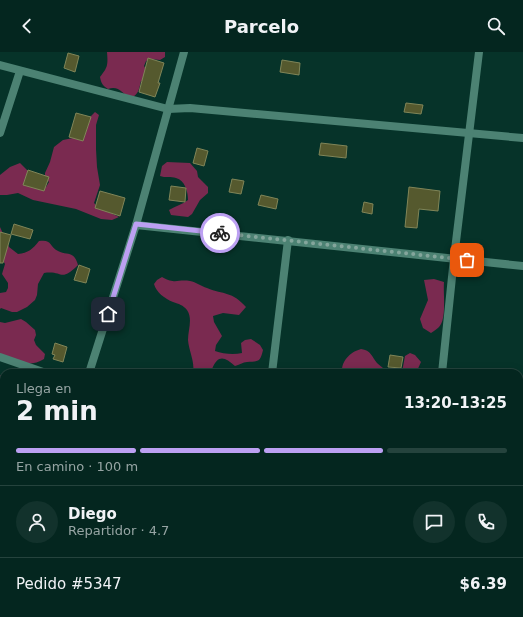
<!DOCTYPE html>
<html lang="es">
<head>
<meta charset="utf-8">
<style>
	:root { --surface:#04261f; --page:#12322c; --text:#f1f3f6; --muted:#97a5a4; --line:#25433d; --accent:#bca0f2 }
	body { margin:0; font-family:"DejaVu Sans",sans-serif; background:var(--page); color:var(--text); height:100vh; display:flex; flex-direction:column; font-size:15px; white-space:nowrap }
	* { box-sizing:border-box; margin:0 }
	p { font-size:13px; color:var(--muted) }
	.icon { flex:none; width:22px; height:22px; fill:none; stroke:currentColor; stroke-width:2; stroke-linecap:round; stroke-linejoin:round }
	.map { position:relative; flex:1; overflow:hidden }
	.side { position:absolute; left:0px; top:317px; width:523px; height:248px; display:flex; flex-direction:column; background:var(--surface); border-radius:12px 12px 0 0; box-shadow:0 2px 10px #0003,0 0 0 1px var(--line) }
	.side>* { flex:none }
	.pin { position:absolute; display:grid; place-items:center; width:34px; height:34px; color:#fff; margin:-17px; border-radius:8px; box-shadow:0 2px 6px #0006 }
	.courier { position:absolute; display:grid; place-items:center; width:40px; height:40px; margin:-20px; border:3px solid #bca0f2; border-radius:50%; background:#fff; color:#222; box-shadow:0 1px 5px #0007 }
	.head em { font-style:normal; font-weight:600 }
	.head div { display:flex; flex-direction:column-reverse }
	.head { display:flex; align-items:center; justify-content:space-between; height:68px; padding:0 16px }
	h1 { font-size:26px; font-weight:600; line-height:30px }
	.bar { display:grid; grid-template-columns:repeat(4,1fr); gap:6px 4px; align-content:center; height:48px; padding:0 16px }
	.bar i { height:5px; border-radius:3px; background:var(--line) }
	.bar .current { background:var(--accent) }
	.bar p { grid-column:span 4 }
	.line { display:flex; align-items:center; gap:10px; padding:0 16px; border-top:1px solid var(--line) }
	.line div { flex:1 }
	.round { display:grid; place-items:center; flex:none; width:42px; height:42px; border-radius:21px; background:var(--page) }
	header { display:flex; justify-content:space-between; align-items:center; height:52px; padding:0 16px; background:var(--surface); font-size:18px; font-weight:600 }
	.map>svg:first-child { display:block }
</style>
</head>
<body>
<header><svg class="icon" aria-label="back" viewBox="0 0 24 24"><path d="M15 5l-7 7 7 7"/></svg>Parcelo<svg class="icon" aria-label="search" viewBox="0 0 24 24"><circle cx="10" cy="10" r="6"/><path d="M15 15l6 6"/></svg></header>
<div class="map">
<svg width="523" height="565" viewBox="0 0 523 565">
	<rect width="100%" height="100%" fill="#063329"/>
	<g fill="#7a2a50">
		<path d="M107 0H165V5L160 8 150 7 146 9 144 14 147 19 159 29 156 32 141 29C139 37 139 42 131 46 122 42 119 33 108 37 103 34 101 31 100 25 108 15 108 13 107 0Z"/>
		<path d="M95 60 99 63 96 73V97L97 115 100 133 94 151 98 155 119 165 112 168 101 167 76 157 33 148 18 141 7 143H0V123L10 115 20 111 28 119 40 136 46 135 49 130 45 126V121L50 110 54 95 63 88 78 85 88 67Z"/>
		<path d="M167 110 190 111 197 119 198 125 208 135V141L200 148 192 162 188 165 171 163 169 158C176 154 183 152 188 148 188 140 185 128 176 126 171 124 165 126 160 124L162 114Z"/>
		<path d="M0 175 9 195 18 202C28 201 33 197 39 189 52 187 49 194 58 199 67 204 74 198 78 213 60 231 63 218 44 221L38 232 37 243 35 248 27 255 17 260H12L1 256 0 257V241L6 240 8 236V231L2 222 5 212 0 203Z"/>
		<path d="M162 225C177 233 176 227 190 229 196 230 201 234 207 236 224 243 232 239 246 255L239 263 223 261 213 264 214 270 222 284 216 293 215 299C223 302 234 303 242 301L241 291 245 288 251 287 260 293 263 298C260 311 258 309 247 310 243 310 239 313 235 314 225 305 218 302 212 317L213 321H193C195 309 189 300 188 288 188 278 193 267 187 258 183 253 179 252 173 250 165 247 156 240 154 232L157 228Z"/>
		<path d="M434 227 444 230C443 242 447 267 439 275 437 277 434 279 431 281L423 276 420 267 428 248 424 228Z"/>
		<path d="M21 267 26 270 35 278 36 283 34 288 36 293 45 302 44 307C30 316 15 309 0 305V270L5 271Z"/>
		<path d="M361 297C371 298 372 305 377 311 381 315 386 318 391 321H342C341 309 350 300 361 297Z"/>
		<path d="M410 301 415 303 421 310 416 321H401L402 320 405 304Z"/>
		<path d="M0 323 4 324V369L0 372Z"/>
		<path d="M19 561H198L199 563 210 561H232V565H19Z"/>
		<path d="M251 561H334L331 563H315L312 565H251Z"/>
		<path d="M428 561H460L462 565H429Z"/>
	</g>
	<g fill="#55592e" stroke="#808558">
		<path d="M68 1 79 4 75 20 64 16Z"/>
		<path d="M148 6 164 11 158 31H160L155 45 139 40Z"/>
		<path d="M282 8 300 11 299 23 280 20Z"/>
		<path d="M406 51 423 53 421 62 404 60Z"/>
		<path d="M76 61 91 65 83 89 69 85Z"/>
		<path d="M321 91 347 94 346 106 319 103Z"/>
		<path d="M197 96 208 99 204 114 193 111Z"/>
		<path d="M28 118 49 125 44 139 23 133Z"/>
		<path d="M232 127 244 129 241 142 229 140Z"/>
		<path d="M171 134 186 136 185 150 169 148Z"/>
		<path d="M409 135 440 139 438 159 419 157 417 176 405 175Z"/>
		<path d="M100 139 125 146 120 164 95 156Z"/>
		<path d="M261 143 278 147 276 157 258 153Z"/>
		<path d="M364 150 373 152 372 162 362 160Z"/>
		<path d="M14 172 33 178 30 187 11 182Z"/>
		<path d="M0 180 11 183 3 211H0Z"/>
		<path d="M79 213 90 217 86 231 74 228Z"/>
		<path d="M55 291 67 295 63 310 53 307 55 303 52 302Z"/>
		<path d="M390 303 403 305 401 316 388 315Z"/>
	</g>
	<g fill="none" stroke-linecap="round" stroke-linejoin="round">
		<g stroke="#4c8273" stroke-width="8">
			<path d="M0 13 168 57 190 56 523 86"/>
			<path d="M0 81 20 19"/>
			<path d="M136 173 523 214"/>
			<path d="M0 305 46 321"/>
			<path d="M89 321 136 173 184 0"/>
			<path d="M272 321 288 188"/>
			<path d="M442 321 454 206 479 0"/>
			<path d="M519 448H523"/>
			<path d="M0 455 4 456"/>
			<path d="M11 565 12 561"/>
			<path d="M244 565V561"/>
			<path d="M418 565 419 561"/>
		</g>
	</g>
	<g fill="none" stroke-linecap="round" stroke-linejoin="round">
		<path stroke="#83a59b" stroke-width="4" stroke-dasharray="0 7.2" d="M220 181 467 208"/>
		<path stroke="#bca0f2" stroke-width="5" d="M108 262 136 172 220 181"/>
	</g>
</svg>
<div class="pin" style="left:467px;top:208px;background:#ea580c"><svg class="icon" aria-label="bag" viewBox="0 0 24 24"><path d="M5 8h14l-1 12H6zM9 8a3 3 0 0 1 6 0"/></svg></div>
<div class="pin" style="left:108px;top:262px;background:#1f2937"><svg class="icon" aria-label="home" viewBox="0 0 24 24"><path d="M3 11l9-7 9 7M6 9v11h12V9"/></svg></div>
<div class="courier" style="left:220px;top:181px"><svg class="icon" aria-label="bike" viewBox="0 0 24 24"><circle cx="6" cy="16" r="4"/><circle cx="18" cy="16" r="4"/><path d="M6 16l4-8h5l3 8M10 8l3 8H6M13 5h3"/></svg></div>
<section class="side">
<div class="head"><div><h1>2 min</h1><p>Llega en</p></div><em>13:20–13:25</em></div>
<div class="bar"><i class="current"></i><i class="current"></i><i class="current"></i><i></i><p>En camino · 100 m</p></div>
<div class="line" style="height:72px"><a class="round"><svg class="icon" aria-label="person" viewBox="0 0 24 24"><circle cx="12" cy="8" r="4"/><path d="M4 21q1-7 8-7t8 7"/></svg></a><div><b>Diego</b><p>Repartidor · 4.7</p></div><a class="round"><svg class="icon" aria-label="chat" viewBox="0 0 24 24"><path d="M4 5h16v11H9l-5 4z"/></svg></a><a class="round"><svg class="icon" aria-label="phone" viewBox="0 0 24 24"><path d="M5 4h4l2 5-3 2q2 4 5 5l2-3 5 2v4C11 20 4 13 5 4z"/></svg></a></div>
<div class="line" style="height:52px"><div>Pedido #5347</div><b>$6.39</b></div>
</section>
</div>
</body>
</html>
